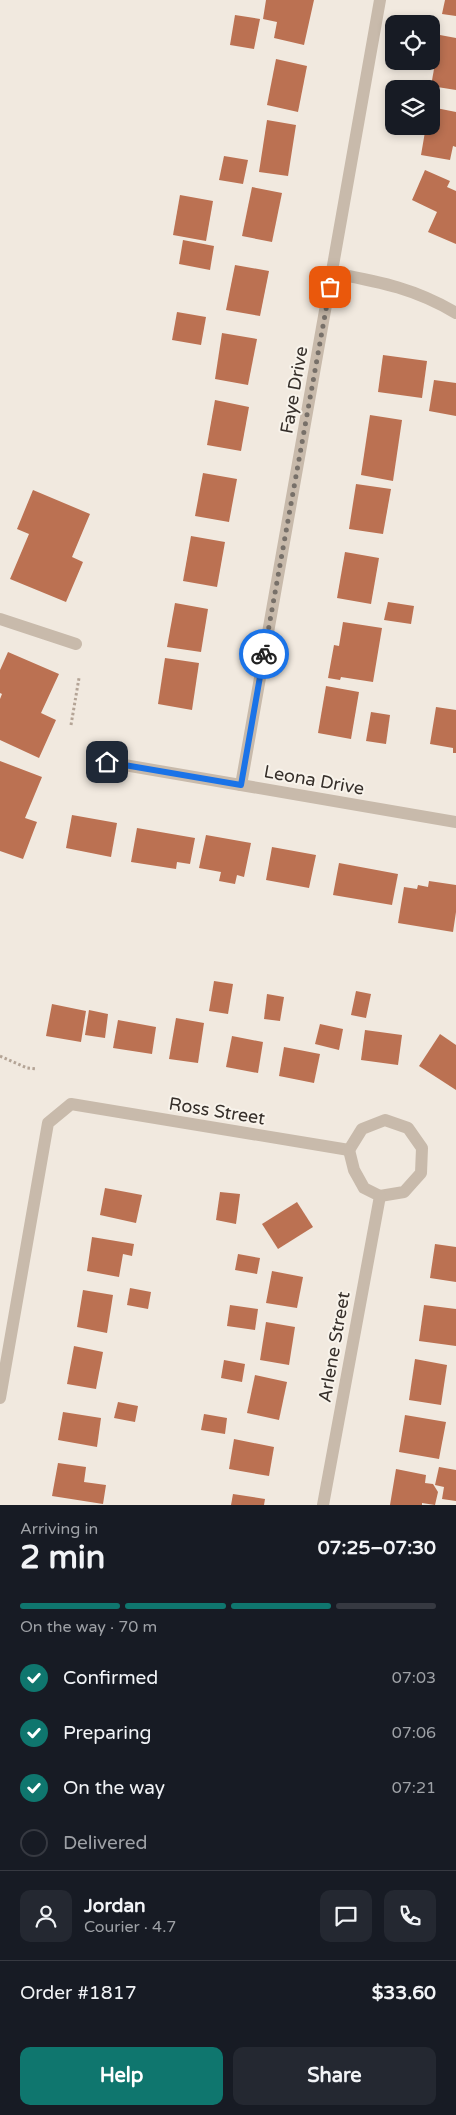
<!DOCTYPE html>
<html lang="en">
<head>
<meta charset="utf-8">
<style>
	:root { --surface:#171b24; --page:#242831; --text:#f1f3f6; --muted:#9ea1a6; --line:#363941; --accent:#0f766e }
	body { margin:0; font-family:"Varela Round",sans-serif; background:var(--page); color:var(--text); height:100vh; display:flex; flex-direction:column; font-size:19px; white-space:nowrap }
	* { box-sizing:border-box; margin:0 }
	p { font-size:16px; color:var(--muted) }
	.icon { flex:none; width:28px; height:28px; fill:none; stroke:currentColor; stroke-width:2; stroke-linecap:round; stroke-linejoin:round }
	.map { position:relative; height:1505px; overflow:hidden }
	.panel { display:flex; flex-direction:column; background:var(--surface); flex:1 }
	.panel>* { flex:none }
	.controls { position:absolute; left:385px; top:15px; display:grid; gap:10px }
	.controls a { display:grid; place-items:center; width:55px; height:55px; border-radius:10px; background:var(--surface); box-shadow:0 2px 8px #0003; font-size:25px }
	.pin { position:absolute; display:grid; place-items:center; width:42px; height:42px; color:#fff; margin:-21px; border-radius:10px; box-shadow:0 2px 8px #0006 }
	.courier { position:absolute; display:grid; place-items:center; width:50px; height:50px; margin:-25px; border:4px solid #1a73e8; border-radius:50%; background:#fff; color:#222; box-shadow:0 1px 6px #0007 }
	.overview em { font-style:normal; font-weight:700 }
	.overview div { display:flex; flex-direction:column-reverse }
	.overview { display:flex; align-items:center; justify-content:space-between; height:85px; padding:0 20px }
	h1 { font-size:32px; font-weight:700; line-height:38px }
	.bar { display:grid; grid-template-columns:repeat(4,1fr); gap:8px 5px; align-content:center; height:60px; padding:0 20px }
	.bar i { height:6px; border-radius:4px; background:var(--line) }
	.bar .active { background:var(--accent) }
	.bar p { grid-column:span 4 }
	.line { display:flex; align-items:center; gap:12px; padding:0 20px; border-top:1px solid var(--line) }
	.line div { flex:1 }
	.round { display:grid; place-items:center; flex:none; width:52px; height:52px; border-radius:10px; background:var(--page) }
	ol { padding:0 20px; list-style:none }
	li { display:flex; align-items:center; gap:15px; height:55px }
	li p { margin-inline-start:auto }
	li .icon { padding:5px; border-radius:50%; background:var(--accent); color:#fff; stroke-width:4 }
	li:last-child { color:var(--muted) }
	li i { width:28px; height:28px; border:2px solid var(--line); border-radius:50% }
	.cta { display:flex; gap:10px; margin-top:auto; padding:10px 20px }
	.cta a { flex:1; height:58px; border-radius:10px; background:var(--accent); color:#fff; font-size:20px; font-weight:700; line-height:58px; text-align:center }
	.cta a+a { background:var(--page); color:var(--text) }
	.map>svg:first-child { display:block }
</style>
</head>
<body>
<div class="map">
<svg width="456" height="1505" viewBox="0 0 456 1505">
	<rect width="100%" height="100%" fill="#f1e9df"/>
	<g fill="#bb7152">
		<path d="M266 0H314L304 45 274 38 277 22 263 19Z"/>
		<path d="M445 0H456V16L442 14Z"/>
		<path d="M235 15 260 19 254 49 230 45Z"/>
		<path d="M440 35 456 38V90L431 86Z"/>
		<path d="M276 59 307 66 298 112 267 105Z"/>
		<path d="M431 107 456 112V147L453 146 450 160 421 155 426 126H431Z"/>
		<path d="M267 120 296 125 288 176 259 172Z"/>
		<path d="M224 156 248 160 243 184 219 180Z"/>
		<path d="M425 170 450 181 447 187 456 191V244L428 232 437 212 412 200Z"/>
		<path d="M252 187 282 193 272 242 242 236Z"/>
		<path d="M180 195 213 201 206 241 173 235Z"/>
		<path d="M183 240 214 246 210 270 179 264Z"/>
		<path d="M235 265 269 271 260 316 226 310Z"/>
		<path d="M177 312 206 317 201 345 172 340Z"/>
		<path d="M222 333 257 339 248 385 215 379Z"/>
		<path d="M383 355 427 361 422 398 378 392Z"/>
		<path d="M434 380 456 383V416L429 411Z"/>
		<path d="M215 400 249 407 241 451 207 445Z"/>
		<path d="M370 415 402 420 393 481 361 475Z"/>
		<path d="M203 473 237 479 229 522 195 516Z"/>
		<path d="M356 484 391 489 383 534 349 529Z"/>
		<path d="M33 490 90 514 72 557 83 562 66 602 10 579 29 534 17 529Z"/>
		<path d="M191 536 225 542 217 587 183 581Z"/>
		<path d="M345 552 379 558 371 604 337 598Z"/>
		<path d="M388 602 414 606 411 624 384 620Z"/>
		<path d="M175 603 208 609 201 652 167 647Z"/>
		<path d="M343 622 382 628 373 682 341 677 340 680 328 678 334 645 339 646Z"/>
		<path d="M8 652 59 674 41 713 56 720 39 758 0 740V699L2 694 0 693V670Z"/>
		<path d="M165 658 199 663 192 710 158 704Z"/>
		<path d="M326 686 359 692 351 739 318 733Z"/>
		<path d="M436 707 456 710V753H453V748L430 744Z"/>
		<path d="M371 712 390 715 386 744 366 741Z"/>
		<path d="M0 761 42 777 25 818 37 822 23 859 0 851Z"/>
		<path d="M72 815 117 823 111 857 66 848Z"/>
		<path d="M137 828 195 838 190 864 177 862 176 869 131 862Z"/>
		<path d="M206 835 251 843 244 877 237 875 235 884 219 881 221 872 199 868Z"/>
		<path d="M272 847 316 855 309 888 266 880Z"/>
		<path d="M339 863 398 874 392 905 333 895Z"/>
		<path d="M429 881 456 885V912L453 932 398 923 404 887 417 889 418 885 428 887Z"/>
		<path d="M214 981 233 984 228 1014 209 1011Z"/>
		<path d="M356 991 371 994 366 1018 351 1015Z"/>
		<path d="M267 994 284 997 280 1021 264 1019Z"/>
		<path d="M52 1004 86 1011 81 1042 46 1036Z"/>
		<path d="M89 1010 108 1014 105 1038 85 1035Z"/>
		<path d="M176 1018 204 1023 198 1063 169 1059Z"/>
		<path d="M118 1020 156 1027 152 1054 113 1048Z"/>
		<path d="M320 1024 343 1029 339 1050 315 1044Z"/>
		<path d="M365 1030 402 1035 398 1065 361 1060Z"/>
		<path d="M440 1034 456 1045V1090L419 1066Z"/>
		<path d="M232 1036 263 1042 258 1073 226 1067Z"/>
		<path d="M284 1047 320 1054 314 1083 279 1076Z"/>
		<path d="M105 1188 142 1195 136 1223 100 1215Z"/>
		<path d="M220 1192 240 1194 236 1224 216 1220Z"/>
		<path d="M297 1202 313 1227 278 1249 262 1224Z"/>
		<path d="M92 1237 134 1244 132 1256 123 1254 119 1277 87 1271Z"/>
		<path d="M435 1244 456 1247V1282L430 1278Z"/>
		<path d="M238 1254 260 1258 257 1274 235 1270Z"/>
		<path d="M272 1271 303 1277 297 1308 266 1303Z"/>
		<path d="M130 1288 151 1292 148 1309 127 1305Z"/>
		<path d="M83 1290 113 1295 107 1333 77 1327Z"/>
		<path d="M230 1305 258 1309 255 1330 227 1326Z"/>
		<path d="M424 1305 456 1309V1346L419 1341Z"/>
		<path d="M266 1322 295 1327 289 1365 260 1360Z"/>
		<path d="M74 1346 103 1352 96 1389 67 1384Z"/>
		<path d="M415 1359 447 1365 441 1405 409 1400Z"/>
		<path d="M224 1360 245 1364 242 1382 221 1378Z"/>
		<path d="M255 1375 287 1382 279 1420 247 1413Z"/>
		<path d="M118 1402 138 1406 135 1422 114 1418Z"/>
		<path d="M63 1412 101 1418 97 1447 58 1440Z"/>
		<path d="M204 1414 227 1418 225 1434 201 1430Z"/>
		<path d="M405 1415 446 1422 439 1459 399 1452Z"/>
		<path d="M234 1439 274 1447 269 1476 229 1469Z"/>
		<path d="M58 1463 86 1467 84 1482 106 1485 103 1504 52 1496Z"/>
		<path d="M439 1467 456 1470V1501L442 1499 444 1487 435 1485Z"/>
		<path d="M396 1469 426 1475 425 1483 433 1484 438 1492 435 1505 422 1503V1505H390Z"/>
		<path d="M233 1494 265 1499 264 1505H231Z"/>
	</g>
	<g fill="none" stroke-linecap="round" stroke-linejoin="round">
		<g stroke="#b4a496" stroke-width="3" stroke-dasharray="2.5 2.5" stroke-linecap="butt">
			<path d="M71 725 79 678"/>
			<path d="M0 1056 27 1068 37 1069"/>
		</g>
		<g stroke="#c8baab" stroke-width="12">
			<path d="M333 273C380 282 414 288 456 313"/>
			<path d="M0 619 76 644"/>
			<path d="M107 762 456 822"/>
			<path d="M241 785 380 0"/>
			<path d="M349 1150 362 1129 385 1120 408 1128 422 1148 421 1173 404 1192 380 1196"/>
			<path d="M0 1398 48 1123 71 1104 349 1150"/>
			<path d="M323 1505 380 1196 364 1188 354 1170 349 1150"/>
		</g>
	</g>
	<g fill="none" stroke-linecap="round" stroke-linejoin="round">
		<path stroke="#777069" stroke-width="5" stroke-dasharray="0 9" d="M264 654 330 287"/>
		<path stroke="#1a73e8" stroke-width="6" d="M107 762 241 785 264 654"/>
	</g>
	<g text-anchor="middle" stroke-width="4" stroke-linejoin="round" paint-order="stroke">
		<g font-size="18" fill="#362f2a" stroke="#f8f3eb">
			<text transform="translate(294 390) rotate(-80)" y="6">Faye Drive</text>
			<text transform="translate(314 780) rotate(10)" y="6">Leona Drive</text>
			<text transform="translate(217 1111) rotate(9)" y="6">Ross Street</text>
			<text transform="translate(334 1347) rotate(-80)" y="6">Arlene Street</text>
		</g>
	</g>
</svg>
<div class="controls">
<a><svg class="icon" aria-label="locate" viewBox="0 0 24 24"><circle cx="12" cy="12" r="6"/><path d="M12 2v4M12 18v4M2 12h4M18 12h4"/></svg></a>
<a><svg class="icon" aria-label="layers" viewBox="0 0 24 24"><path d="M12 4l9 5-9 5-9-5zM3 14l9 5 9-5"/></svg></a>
</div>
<div class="pin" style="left:330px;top:287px;background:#ea580c"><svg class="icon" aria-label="bag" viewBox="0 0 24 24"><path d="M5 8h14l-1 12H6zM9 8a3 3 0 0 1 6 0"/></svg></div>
<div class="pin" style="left:107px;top:762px;background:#1f2937"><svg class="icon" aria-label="home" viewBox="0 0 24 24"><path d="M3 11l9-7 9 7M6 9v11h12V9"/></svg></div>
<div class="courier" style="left:264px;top:654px"><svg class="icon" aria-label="bike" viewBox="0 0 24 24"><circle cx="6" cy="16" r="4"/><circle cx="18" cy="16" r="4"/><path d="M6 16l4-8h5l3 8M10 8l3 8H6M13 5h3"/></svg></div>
</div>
<section class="panel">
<div class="overview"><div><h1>2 min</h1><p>Arriving in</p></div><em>07:25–07:30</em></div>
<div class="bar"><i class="active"></i><i class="active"></i><i class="active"></i><i></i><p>On the way · 70 m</p></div>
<ol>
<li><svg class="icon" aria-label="check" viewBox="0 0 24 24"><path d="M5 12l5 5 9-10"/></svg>Confirmed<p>07:03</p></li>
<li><svg class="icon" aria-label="check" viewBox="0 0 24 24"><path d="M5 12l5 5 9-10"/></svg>Preparing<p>07:06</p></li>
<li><svg class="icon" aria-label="check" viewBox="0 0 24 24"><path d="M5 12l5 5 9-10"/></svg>On the way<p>07:21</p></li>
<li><i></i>Delivered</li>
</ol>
<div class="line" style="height:90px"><a class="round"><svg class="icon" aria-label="person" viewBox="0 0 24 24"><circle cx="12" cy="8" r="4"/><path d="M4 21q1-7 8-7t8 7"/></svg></a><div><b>Jordan</b><p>Courier · 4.7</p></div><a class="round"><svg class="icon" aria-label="chat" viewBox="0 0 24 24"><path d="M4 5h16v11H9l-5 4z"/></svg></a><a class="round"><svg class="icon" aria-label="phone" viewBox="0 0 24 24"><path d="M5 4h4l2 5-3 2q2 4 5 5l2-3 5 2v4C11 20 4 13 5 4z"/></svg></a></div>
<div class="line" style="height:65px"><div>Order #1817</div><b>$33.60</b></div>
<div class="cta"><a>Help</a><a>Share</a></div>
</section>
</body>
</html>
